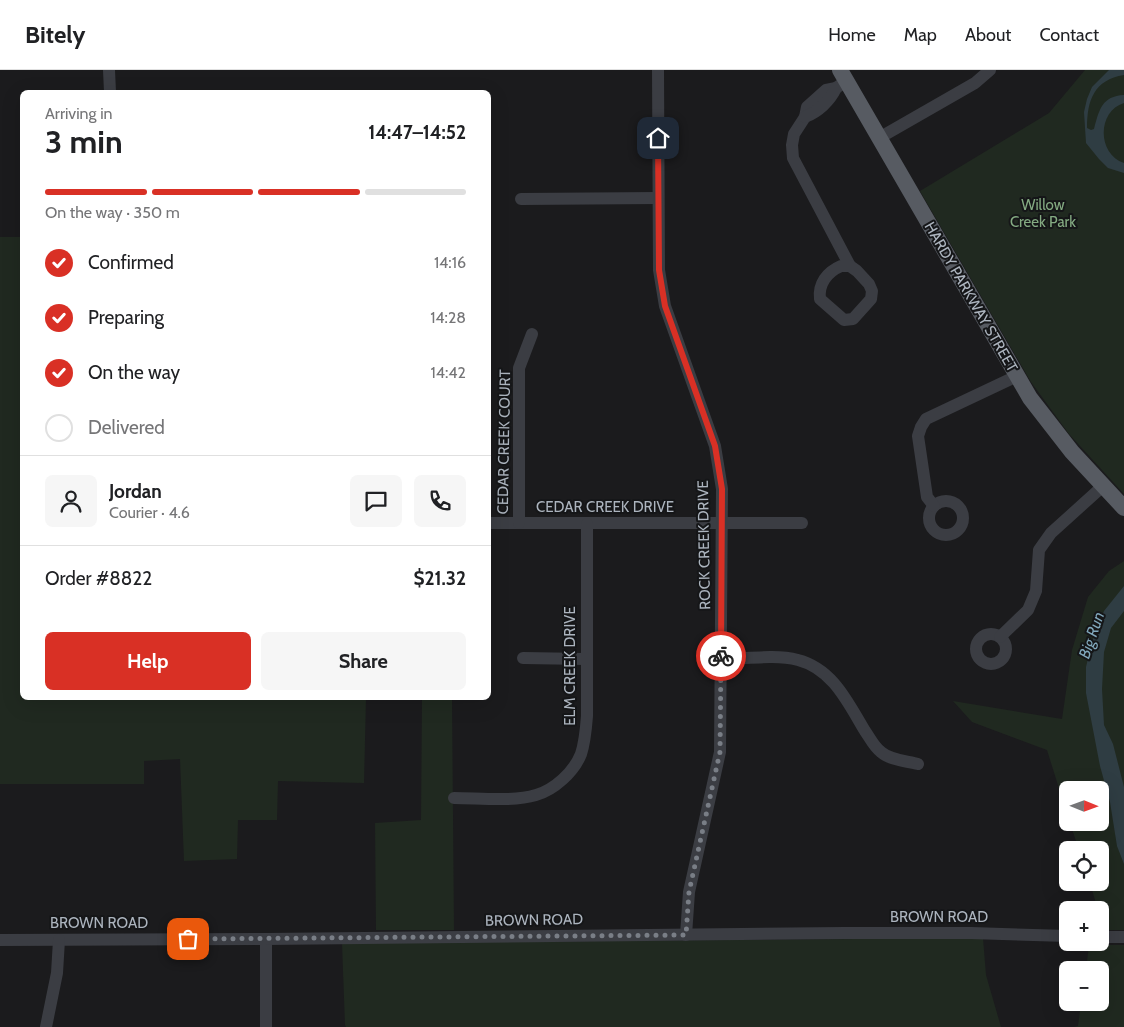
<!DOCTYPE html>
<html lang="en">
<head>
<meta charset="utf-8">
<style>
	:root { --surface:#fff; --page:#f6f6f6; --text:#202124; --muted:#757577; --line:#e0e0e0; --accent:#d93025 }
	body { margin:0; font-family:Cabin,sans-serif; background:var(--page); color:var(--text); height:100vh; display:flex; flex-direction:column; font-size:19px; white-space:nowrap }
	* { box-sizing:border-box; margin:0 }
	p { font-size:16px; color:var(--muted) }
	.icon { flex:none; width:28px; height:28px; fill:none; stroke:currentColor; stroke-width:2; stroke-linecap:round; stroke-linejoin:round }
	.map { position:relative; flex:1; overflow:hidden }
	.sheet { position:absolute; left:20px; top:20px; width:471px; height:610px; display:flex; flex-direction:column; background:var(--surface); border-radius:8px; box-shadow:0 5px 20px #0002 }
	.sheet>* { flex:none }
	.needle { width:32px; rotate:91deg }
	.tools { position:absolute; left:1059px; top:711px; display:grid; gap:10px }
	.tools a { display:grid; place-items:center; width:50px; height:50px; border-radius:8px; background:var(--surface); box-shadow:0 5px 20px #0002; font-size:25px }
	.pin { position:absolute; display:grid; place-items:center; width:42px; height:42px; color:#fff; margin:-21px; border-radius:10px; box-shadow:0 2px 8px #0006 }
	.courier { position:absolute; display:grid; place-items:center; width:50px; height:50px; margin:-25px; border:4px solid #d93025; border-radius:50%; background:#fff; color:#222; box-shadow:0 1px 6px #0007 }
	.headline em { font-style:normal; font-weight:800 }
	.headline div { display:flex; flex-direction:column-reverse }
	.headline { display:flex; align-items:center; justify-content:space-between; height:85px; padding:0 25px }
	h1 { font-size:32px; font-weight:800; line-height:38px }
	.bar { display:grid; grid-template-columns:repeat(4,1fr); gap:8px 5px; align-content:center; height:60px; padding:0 25px }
	.bar i { height:6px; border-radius:4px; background:var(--line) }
	.bar .current { background:var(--accent) }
	.bar p { grid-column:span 4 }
	.line { display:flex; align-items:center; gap:12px; padding:0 25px; border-top:1px solid var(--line) }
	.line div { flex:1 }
	.round { display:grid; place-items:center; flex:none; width:52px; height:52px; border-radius:8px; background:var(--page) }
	ol { padding:0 25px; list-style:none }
	li { display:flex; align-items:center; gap:15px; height:55px }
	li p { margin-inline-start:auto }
	li .icon { padding:5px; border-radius:50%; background:var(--accent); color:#fff; stroke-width:4 }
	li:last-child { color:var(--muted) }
	li i { width:28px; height:28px; border:2px solid var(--line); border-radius:50% }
	.button { display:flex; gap:10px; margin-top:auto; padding:10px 25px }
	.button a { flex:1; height:58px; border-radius:8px; background:var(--accent); color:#fff; font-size:20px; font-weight:800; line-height:58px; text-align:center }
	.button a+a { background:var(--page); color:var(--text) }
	header { display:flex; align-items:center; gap:30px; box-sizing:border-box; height:70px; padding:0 25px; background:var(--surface); border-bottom:1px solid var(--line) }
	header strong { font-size:24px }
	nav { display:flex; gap:28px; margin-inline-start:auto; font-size:18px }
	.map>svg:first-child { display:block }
</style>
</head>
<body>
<header>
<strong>Bitely</strong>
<nav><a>Home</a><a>Map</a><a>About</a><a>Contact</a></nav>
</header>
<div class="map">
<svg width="1124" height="957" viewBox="0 0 1124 957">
	<rect width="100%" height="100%" fill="#1b1b1d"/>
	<g fill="#202920">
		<path d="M1085 0H1124V424L1069 364 1031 312 920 121 1049 43Z"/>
		<path d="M0 167H22V628H366L364 713 278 711 277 750H238L237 789 184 791 180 689 144 691V714H0Z"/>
		<path d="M1124 491V860H1105L1100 840H1098L1090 813 1100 812V780H1079L1070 753 1100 752V720H1068L1067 744 1047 680 972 652 953 631 1062 649 1072 580 1088 527 1109 501Z"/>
		<path d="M422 628H452L454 860H376L375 753 421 750Z"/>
		<path d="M983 868 986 905 1001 957H346L345 955 342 873Z"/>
		<path d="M1089 875H1124V957H1074L1078 956 1081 933 1100 932V900H1086Z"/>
	</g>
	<g fill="#2f3d43">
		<path d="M1109 0H1124V5C1094 10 1087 30 1087 58L1091 60 1094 59C1099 40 1102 26 1124 25V33C1097 41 1097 84 1124 93V103L1108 98 1099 89 1086 73 1084 42 1087 29 1092 17Z"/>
		<path d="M1124 516V541L1111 558 1104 582 1102 619 1104 655 1113 674 1124 717V794L1117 776 1110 732 1100 696 1086 623V597L1093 569 1104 541Z"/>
	</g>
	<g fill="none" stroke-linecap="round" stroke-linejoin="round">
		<g stroke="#3b3d43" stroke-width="12">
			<path d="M109 0 110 22"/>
			<path d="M658 0 659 200 665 236 715 376 722 419 720 682 689 822 686 865"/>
			<path d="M846 11 836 18 826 20 807 37 805 47 794 64 792 75 793 88 850 196"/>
			<path d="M805 47C818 42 830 31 836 18"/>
			<path d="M879 68 975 13 990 0"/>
			<path d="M521 129 658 128"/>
			<path d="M841 196H850L857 201 869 214 872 221 871 229 853 249 844 250 820 229C818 214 827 202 841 196Z"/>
			<circle cx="946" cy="448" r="17"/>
			<path d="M934 436 927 427 918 366 921 357 926 349 1017 306"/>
			<path d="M489 453H802"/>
			<path d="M519 453V298L532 264"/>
			<circle cx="991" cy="579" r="15"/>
			<path d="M1000 567 1028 540 1036 521 1039 480 1051 463 1103 416"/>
			<path d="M523 588 586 589"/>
			<path d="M721 589C746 589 774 584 798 590 833 599 848 633 865 661 870 668 874 677 881 682 890 690 906 691 918 694"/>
			<path d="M454 728C479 728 513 732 536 725 554 720 574 702 581 684 585 672 586 659 587 646V454"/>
			<path d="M1100 867H1124"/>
			<path d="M266 869V957"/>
			<path d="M0 870 266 869 845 863H971L1068 866"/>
			<path d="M46 957 57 903 59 870"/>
		</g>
		<path stroke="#575b62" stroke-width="16" d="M840 0 1030 328 1072 382 1124 438"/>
	</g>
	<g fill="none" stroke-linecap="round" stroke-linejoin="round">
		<path stroke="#797e86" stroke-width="5" stroke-dasharray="0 9" d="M188 869 686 865 689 822 720 682 721 586"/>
		<path stroke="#d93025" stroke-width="6" d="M658 68 659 200 665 236 715 376 722 419 721 586"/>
	</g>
	<g text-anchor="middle" stroke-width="4" stroke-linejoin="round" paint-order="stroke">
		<g font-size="15" fill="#84aa82" stroke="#151618">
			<text x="1043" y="140">Willow<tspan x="1043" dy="17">Creek Park</tspan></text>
		</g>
		<g font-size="15" fill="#acb4be" stroke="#151618">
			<text transform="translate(971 227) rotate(60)" y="5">HARDY PARKWAY STREET</text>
			<text transform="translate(504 372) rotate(-89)" y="5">CEDAR CREEK COURT</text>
			<text x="605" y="442">CEDAR CREEK DRIVE</text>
			<text transform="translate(704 475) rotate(-91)" y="5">ROCK CREEK DRIVE</text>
			<text transform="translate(570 596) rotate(-90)" y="5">ELM CREEK DRIVE</text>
			<text x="939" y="852">BROWN ROAD</text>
			<text transform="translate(534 850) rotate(-1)" y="5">BROWN ROAD</text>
			<text x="99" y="858">BROWN ROAD</text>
		</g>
		<g font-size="16" font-style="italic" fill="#81a7bb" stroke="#151618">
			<text transform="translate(1091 565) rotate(-71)" y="6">Big Run</text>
		</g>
	</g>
</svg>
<div class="tools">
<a><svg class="needle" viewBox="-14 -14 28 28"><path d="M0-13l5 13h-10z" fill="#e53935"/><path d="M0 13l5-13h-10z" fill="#757577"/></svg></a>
<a><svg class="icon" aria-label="locate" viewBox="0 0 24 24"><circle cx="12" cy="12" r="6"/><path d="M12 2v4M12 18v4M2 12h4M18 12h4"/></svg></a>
<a>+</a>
<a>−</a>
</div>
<div class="pin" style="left:188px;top:869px;background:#ea580c"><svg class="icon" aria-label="bag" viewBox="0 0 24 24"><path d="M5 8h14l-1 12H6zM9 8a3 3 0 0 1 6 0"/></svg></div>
<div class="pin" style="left:658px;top:68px;background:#1f2937"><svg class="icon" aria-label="home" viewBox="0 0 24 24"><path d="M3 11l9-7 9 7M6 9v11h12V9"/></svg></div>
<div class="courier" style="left:721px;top:586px"><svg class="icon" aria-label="bike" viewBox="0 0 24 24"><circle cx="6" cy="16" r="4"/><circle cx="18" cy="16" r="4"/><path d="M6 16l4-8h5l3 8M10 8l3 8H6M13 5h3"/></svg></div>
<section class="sheet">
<div class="headline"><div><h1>3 min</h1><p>Arriving in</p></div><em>14:47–14:52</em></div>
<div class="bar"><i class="current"></i><i class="current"></i><i class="current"></i><i></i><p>On the way · 350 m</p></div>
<ol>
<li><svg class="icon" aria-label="check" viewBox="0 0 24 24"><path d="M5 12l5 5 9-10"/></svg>Confirmed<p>14:16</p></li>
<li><svg class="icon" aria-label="check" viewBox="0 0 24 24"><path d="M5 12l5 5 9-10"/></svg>Preparing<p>14:28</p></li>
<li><svg class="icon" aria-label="check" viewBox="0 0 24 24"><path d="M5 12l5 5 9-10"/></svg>On the way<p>14:42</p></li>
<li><i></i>Delivered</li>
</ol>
<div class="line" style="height:90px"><a class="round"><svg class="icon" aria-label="person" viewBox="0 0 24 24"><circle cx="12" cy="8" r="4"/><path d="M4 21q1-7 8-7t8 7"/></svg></a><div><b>Jordan</b><p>Courier · 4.6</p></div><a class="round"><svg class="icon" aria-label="chat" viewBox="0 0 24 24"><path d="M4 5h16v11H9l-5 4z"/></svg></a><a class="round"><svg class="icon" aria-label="phone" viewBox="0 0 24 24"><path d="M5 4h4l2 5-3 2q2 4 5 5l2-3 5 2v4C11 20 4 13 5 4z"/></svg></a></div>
<div class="line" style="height:65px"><div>Order #8822</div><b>$21.32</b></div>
<div class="button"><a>Help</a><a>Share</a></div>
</section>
</div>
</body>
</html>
